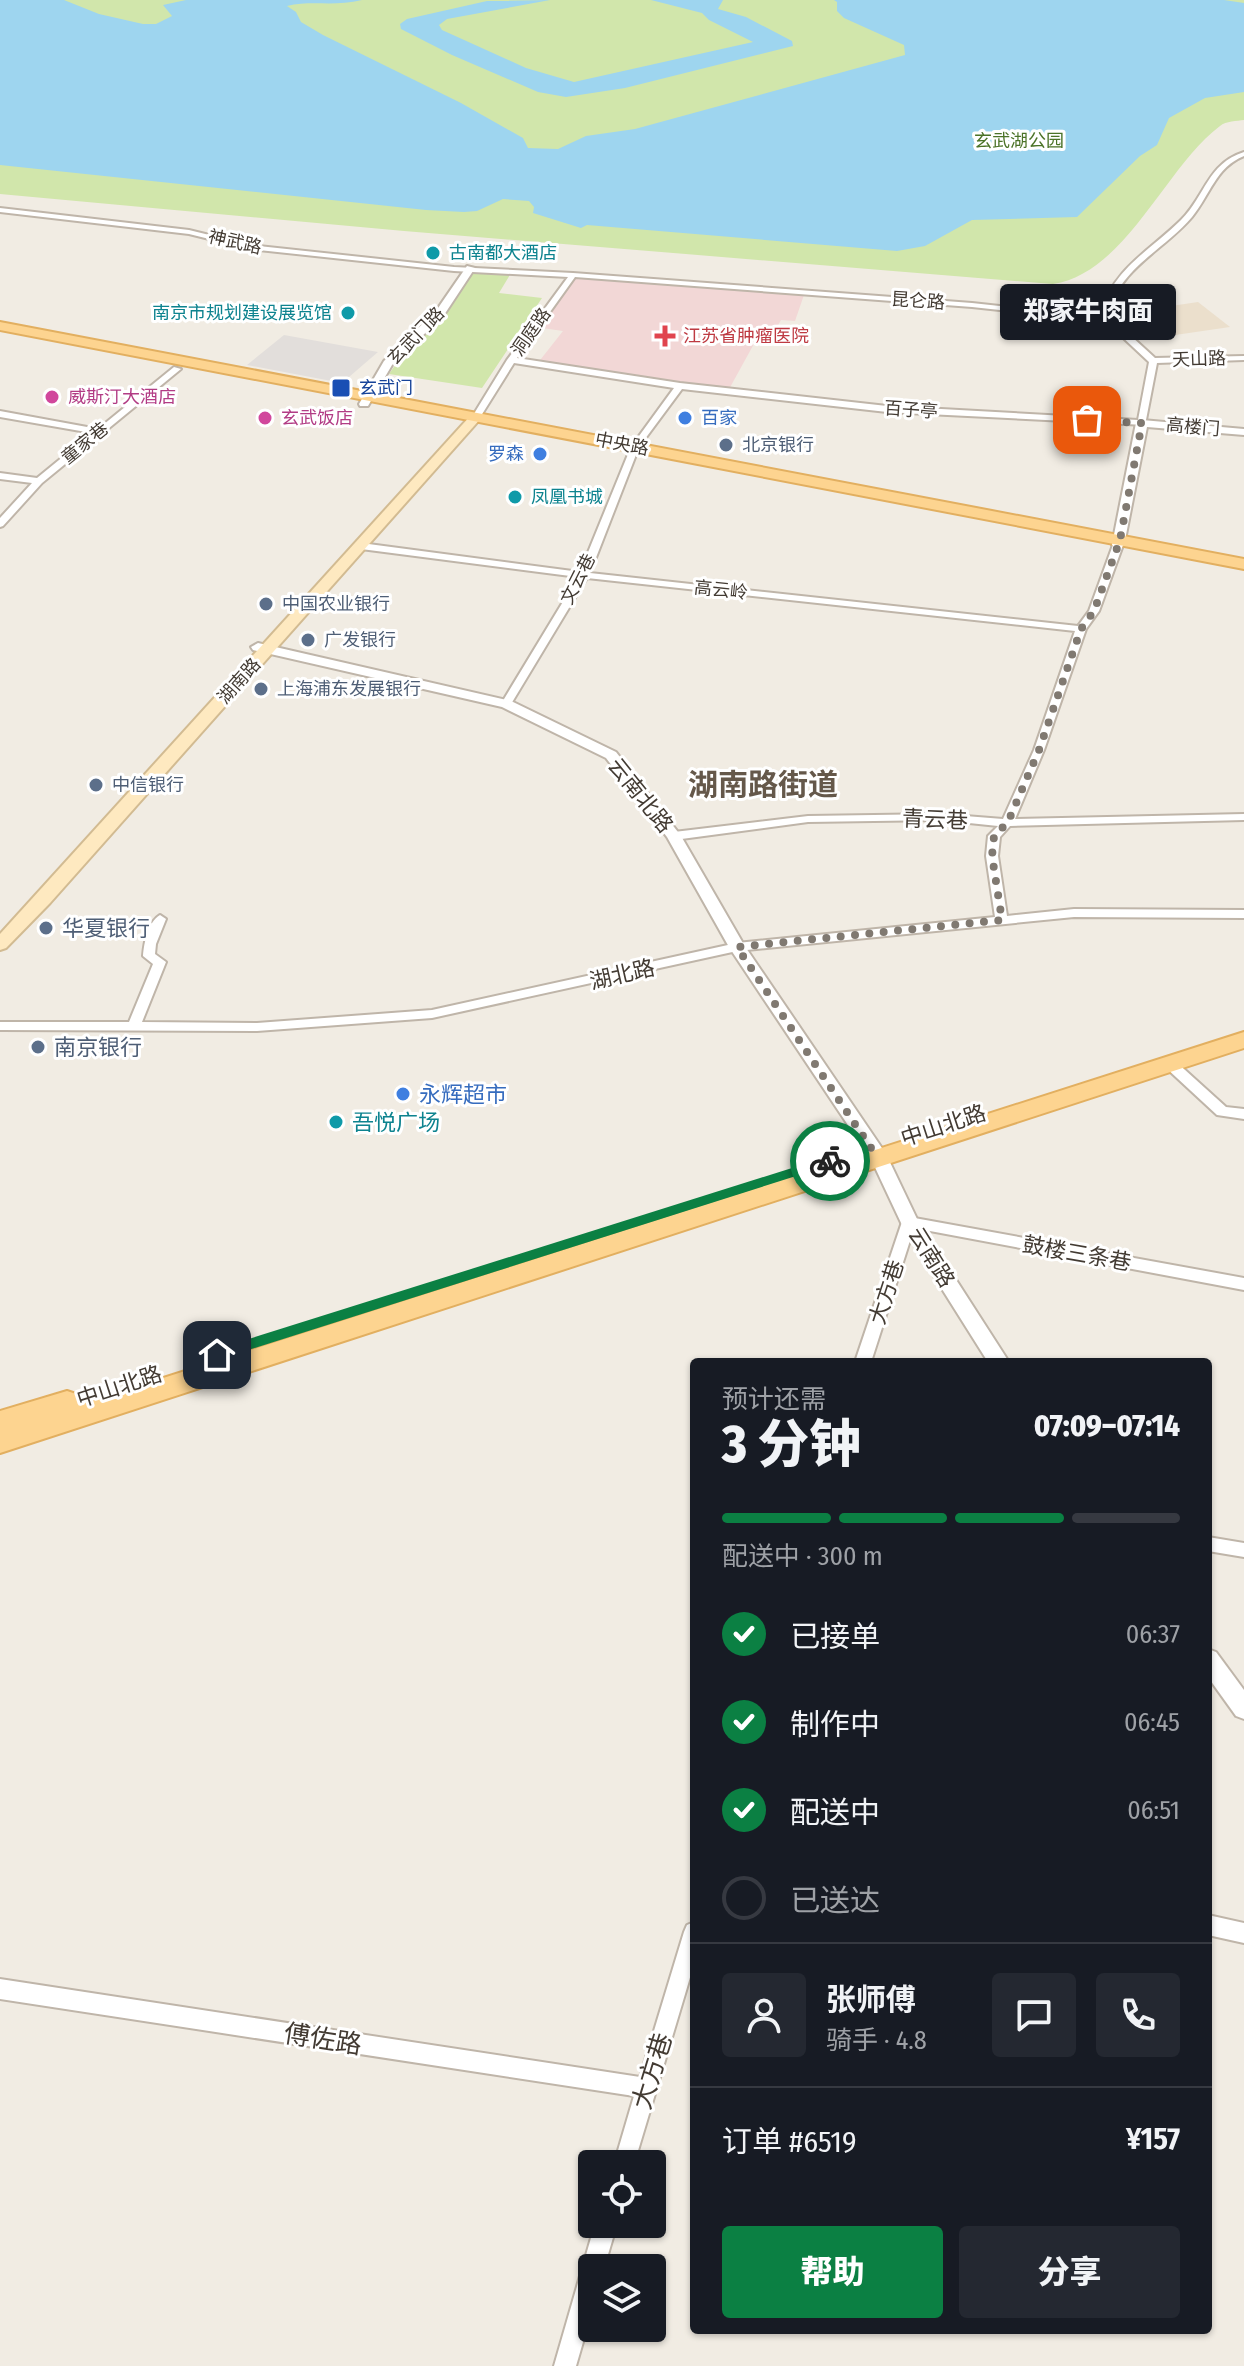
<!DOCTYPE html>
<html lang="zh">
<head>
<meta charset="utf-8">
<style>
	:root { --surface:#171b24; --page:#242831; --text:#f1f3f6; --muted:#9ea1a6; --line:#363941; --accent:#0b8043 }
	body { margin:0; font-family:"Fira Sans Condensed","Noto Sans SC",sans-serif; background:var(--page); color:var(--text); height:100vh; display:flex; flex-direction:column; font-size:30px; white-space:nowrap }
	* { box-sizing:border-box; margin:0 }
	p { font-size:26px; color:var(--muted) }
	.icon { flex:none; width:44px; height:44px; fill:none; stroke:currentColor; stroke-width:2; stroke-linecap:round; stroke-linejoin:round }
	.map { position:relative; flex:1; overflow:hidden }
	.drawer { position:absolute; left:690px; top:1358px; width:522px; height:976px; display:flex; flex-direction:column; background:var(--surface); border-radius:8px; box-shadow:0 2px 6px #0004 }
	.drawer>* { flex:none }
	.controls { position:absolute; left:578px; top:2150px; display:grid; gap:16px }
	.controls a { display:grid; place-items:center; width:88px; height:88px; border-radius:8px; background:var(--surface); box-shadow:0 2px 6px #0004; font-size:40px }
	.pin { position:absolute; display:grid; place-items:center; width:68px; height:68px; color:#fff; margin:-34px; border-radius:16px; box-shadow:0 4px 12px #0006 }
	.courier { position:absolute; display:grid; place-items:center; width:80px; height:80px; margin:-40px; border:6px solid #0b8043; border-radius:50%; background:#fff; color:#222; box-shadow:0 2px 10px #0007 }
	.bubble { position:absolute; height:56px; border-radius:8px; background:var(--surface); box-shadow:0 2px 6px #0004; font-size:26px; font-weight:800; line-height:56px; text-align:center }
	.summary em { font-style:normal; font-weight:800 }
	.summary div { display:flex; flex-direction:column-reverse }
	.summary { display:flex; align-items:center; justify-content:space-between; height:136px; padding:0 32px }
	h1 { font-size:52px; font-weight:800; line-height:60px }
	.bar { display:grid; grid-template-columns:repeat(4,1fr); gap:12px 8px; align-content:center; height:96px; padding:0 32px }
	.bar i { height:10px; border-radius:6px; background:var(--line) }
	.bar .active { background:var(--accent) }
	.bar p { grid-column:span 4 }
	.line { display:flex; align-items:center; gap:20px; padding:0 32px; border-top:2px solid var(--line) }
	.line div { flex:1 }
	.round { display:grid; place-items:center; flex:none; width:84px; height:84px; border-radius:8px; background:var(--page) }
	ol { padding:0 32px; list-style:none }
	li { display:flex; align-items:center; gap:24px; height:88px }
	li p { margin-inline-start:auto }
	li .icon { padding:8px; border-radius:50%; background:var(--accent); color:#fff; stroke-width:4 }
	li:last-child { color:var(--muted) }
	li i { width:44px; height:44px; border:4px solid var(--line); border-radius:50% }
	.action { display:flex; gap:16px; margin-top:auto; padding:16px 32px }
	.action a { flex:1; height:92px; border-radius:8px; background:var(--accent); color:#fff; font-size:32px; font-weight:800; line-height:92px; text-align:center }
	.action a+a { background:var(--page); color:var(--text) }
	.map>svg:first-child { display:block }
</style>
</head>
<body>
<div class="map">
<svg width="1244" height="2366" viewBox="0 0 1244 2366">
	<rect width="100%" height="100%" fill="#f1ece3"/>
	<path fill="#ebdfcc" d="M1198 302 1230 327 1134 341 1104 316Z"/>
	<path fill="#f2d7d6" d="M573 275H603L805 292 795 321 781 320 768 343 755 342 728 391 537 364 563 331 535 327Z"/>
	<g fill="#d1e6ab">
		<path d="M0 0H1244V120C1237 121 1226 121 1220 126 1165 167 1126 273 1053 284L404 231 0 194Z"/>
		<path d="M474 270 511 273 499 293 542 298 482 388 389 374 412 341 444 313Z"/>
	</g>
	<path fill="#e2dedb" d="M284 335 378 352 342 383 247 365Z"/>
	<g fill="#9ed5ef">
		<path d="M0 0H64L99 14 143 24H156L172 16 163 5 186 0H362C334 7 311 0 287 6L296 12 301 22 323 35 461 103 523 138 528 148 558 149 586 136 635 129 905 55 904 45 844 18 837 11V2L834 0H1224L1244 3V92L1205 98 1169 118 1157 145 1140 156 1077 217 972 220 925 246 897 251 587 225 581 228 533 213 534 207 529 201 503 199 477 211 464 212 426 210 0 165Z"/>
		<path d="M550 0 447 19 439 25 442 30 526 68 574 82 753 42 709 20 702 13 651 0H723L718 9 746 17 792 41 793 46 625 88 566 97 538 92 452 55 401 29 400 24 407 19 487 1Z"/>
	</g>
	<g fill="none" stroke-linecap="round" stroke-linejoin="round">
		<g stroke="#bfb5a9" stroke-width="4">
			<g id="minor">
				<path d="M1244 152V156C1216 167 1210 195 1192 217 1163 251 1119 268 1108 315L1155 358 1244 356V360L1157 363 1145 425 887 412 682 389 639 447 590 573 1078 626 1089 611 1113 545 1121 543 1123 545 1099 611 1086 629 1044 750 1015 819 1244 814V820L1010 826 1000 837 998 856 1007 916 1074 909 1244 910V918L1074 917 737 951 432 1018 257 1031 0 1030V1022H129L153 964 143 956C144 943 148 922 160 915L166 919 156 944 155 954 166 962 142 1022 257 1023 432 1010 737 943 995 917 986 856 988 836 998 826 940 820 808 822 674 840 668 836 674 832 808 816 940 814 1003 819 1034 750 1075 631 587 578 511 704 510 706H502L501 704 578 577 361 549 356 546 361 543 580 572 631 447 674 388 514 363 479 419 472 417 507 360 568 277 454 271 250 249 189 234 0 212V208L189 230 250 245 454 267 573 273 972 303 1072 314H1101C1111 270 1152 249 1181 220 1206 195 1207 164 1244 152ZM575 277 972 307 1072 318H1102L1149 362 1138 420 887 406 680 383 517 358Z"/>
				<path d="M174 367 181 369 42 483 3 526 0 527V518L32 483 0 479V473L37 478 92 433 0 417V411L98 429Z"/>
				<path d="M1169 1058 1174 1060 1226 1107 1244 1109V1119L1217 1115 1164 1066 1162 1063 1164 1060Z"/>
				<path d="M909 1217 1244 1278V1290L914 1228 871 1362H855L902 1222 904 1218Z"/>
				<path d="M1208 1537 1244 1543V1557L1208 1551Z"/>
				<path d="M1208 1915 1244 1923V1943L1208 1935Z"/>
				<path d="M694 1922V1964L634 2164H614L634 2096 0 1999V1979L640 2077 684 1932 687 1925Z"/>
				<path d="M595 2224H617L604 2268H592V2311L576 2366H554Z"/>
			</g>
		</g>
		<g stroke="#bfb5a9" stroke-width="4">
			<g id="tertiary">
				<path d="M467 266 475 268 444 315 392 365 368 406H360L359 404 384 361 436 311Z"/>
				<path d="M1142 420 1244 429V435L1147 427 1124 545 1118 549 1112 545 1136 423Z"/>
				<path d="M258 643 511 701 616 752 681 836 744 945 886 1154 917 1219 1009 1362H988L903 1227 872 1161 729 947 667 837 606 758 502 707 253 650 251 647Z"/>
				<path d="M1208 1649 1216 1652 1244 1690V1719L1236 1716 1208 1677Z"/>
			</g>
		</g>
		<g stroke="#d2bb92" stroke-width="4">
			<path id="secondary" d="M472 414 482 417 50 903 6 948 0 950V934Z"/>
		</g>
		<g stroke="#e2af60" stroke-width="4">
			<g id="primary">
				<path d="M0 322 1244 559V569L0 330Z"/>
				<path d="M1244 1032V1048L0 1453V1411L67 1391 76 1394 79 1405Z"/>
			</g>
		</g>
		<use href="#minor" fill="#fff" fill-rule="evenodd"/>
		<use href="#tertiary" fill="#fff" fill-rule="evenodd"/>
		<use href="#secondary" fill="#fee9c0" fill-rule="evenodd"/>
		<use href="#primary" fill="#fdd490" fill-rule="evenodd"/>
	</g>
	<path fill="#0b8043" d="M830 1156 836 1161 834 1164 217 1360 210 1355 217 1349Z"/>
	<g fill="none" stroke-linecap="round" stroke-linejoin="round">
		<path stroke="#807971" stroke-width="8" stroke-dasharray="0 14.4" d="M830 1161 871 1148 737 947 1002 920 992 856 994 836 1008 822 1039 750 1081 629 1094 611 1120 540 1142 423 1087 420"/>
	</g>
	<g fill="#0f9aa8" stroke="#fff" stroke-width="3">
		<circle cx="433" cy="253" r="8"/>
		<circle cx="348" cy="313" r="8"/>
		<circle cx="515" cy="497" r="8"/>
		<circle cx="336" cy="1122" r="8"/>
	</g>
	<path fill="#e0444e" stroke="#fff" stroke-width="3" d="M661 324h8v8h8v8h-8v8h-8v-8h-8v-8h8z"/>
	<rect fill="#1a4fb4" stroke="#fff" stroke-width="3" x="331" y="378" width="20" height="20" rx="4"/>
	<g fill="#d1479c" stroke="#fff" stroke-width="3">
		<circle cx="52" cy="397" r="8"/>
		<circle cx="265" cy="418" r="8"/>
	</g>
	<g fill="#3f7fe0" stroke="#fff" stroke-width="3">
		<circle cx="685" cy="418" r="8"/>
		<circle cx="540" cy="454" r="8"/>
		<circle cx="403" cy="1094" r="8"/>
	</g>
	<g fill="#5c6f8a" stroke="#fff" stroke-width="3">
		<circle cx="726" cy="445" r="8"/>
		<circle cx="266" cy="604" r="8"/>
		<circle cx="308" cy="640" r="8"/>
		<circle cx="261" cy="689" r="8"/>
		<circle cx="96" cy="785" r="8"/>
		<circle cx="46" cy="928" r="8"/>
		<circle cx="38" cy="1047" r="8"/>
	</g>
	<g text-anchor="middle" stroke-width="6" stroke-linejoin="round" paint-order="stroke">
		<g font-size="18" fill="#4b7328" stroke="#fff">
			<text x="1019" y="147">玄武湖公园</text>
		</g>
		<g font-size="18" fill="#433b33" stroke="#fff">
			<text transform="translate(235 242) rotate(13)" y="6">神武路</text>
			<text transform="translate(918 301) rotate(4)" y="6">昆仑路</text>
			<text transform="translate(531 332) rotate(-55)" y="6">洞庭路</text>
			<text transform="translate(416 336) rotate(-46)" y="6">玄武门路</text>
			<text transform="translate(1199 359) rotate(-2)" y="6">天山路</text>
			<text transform="translate(911 410) rotate(4)" y="6">百子亭</text>
			<text transform="translate(1193 427) rotate(5)" y="6">高楼门</text>
			<text transform="translate(85 443) rotate(-39)" y="6">童家巷</text>
			<text transform="translate(622 444) rotate(11)" y="6">中央路</text>
			<text transform="translate(578 579) rotate(-63)" y="6">文云巷</text>
			<text transform="translate(721 590) rotate(6)" y="6">高云岭</text>
			<text transform="translate(239 681) rotate(-48)" y="6">湖南路</text>
		</g>
		<g font-size="18" fill="#0d838f" stroke="#fff" text-anchor="start">
			<text x="449" y="259">古南都大酒店</text>
			<text x="332" y="319" text-anchor="end">南京市规划建设展览馆</text>
			<text x="531" y="503">凤凰书城</text>
		</g>
		<g font-size="18" fill="#be3a42" stroke="#fff" text-anchor="start">
			<text x="683" y="342">江苏省肿瘤医院</text>
		</g>
		<g font-size="18" fill="#164399" stroke="#fff" text-anchor="start">
			<text x="359" y="394">玄武门</text>
		</g>
		<g font-size="18" fill="#b23c85" stroke="#fff" text-anchor="start">
			<text x="68" y="403">威斯汀大酒店</text>
			<text x="281" y="424">玄武饭店</text>
		</g>
		<g font-size="18" fill="#366cbe" stroke="#fff" text-anchor="start">
			<text x="701" y="424">百家</text>
			<text x="524" y="460" text-anchor="end">罗森</text>
		</g>
		<g font-size="18" fill="#4e5e75" stroke="#fff" text-anchor="start">
			<text x="742" y="451">北京银行</text>
			<text x="282" y="610">中国农业银行</text>
			<text x="324" y="646">广发银行</text>
			<text x="277" y="695">上海浦东发展银行</text>
			<text x="112" y="791">中信银行</text>
		</g>
		<g font-size="22" fill="#433b33" stroke="#fff">
			<text transform="translate(641 795) rotate(51)" y="8">云南北路</text>
			<text transform="translate(935 819) rotate(2)" y="8">青云巷</text>
			<text transform="translate(622 974) rotate(-13)" y="8">湖北路</text>
			<text transform="translate(943 1125) rotate(-18)" y="8">中山北路</text>
			<text transform="translate(1077 1253) rotate(10)" y="8">鼓楼三条巷</text>
			<text transform="translate(932 1257) rotate(58)" y="8">云南路</text>
			<text transform="translate(886 1292) rotate(-72)" y="8">大方巷</text>
			<text transform="translate(119 1386) rotate(-18)" y="8">中山北路</text>
		</g>
		<g font-size="22" fill="#4e5e75" stroke="#fff" text-anchor="start">
			<text x="62" y="936">华夏银行</text>
			<text x="54" y="1055">南京银行</text>
		</g>
		<g font-size="22" fill="#366cbe" stroke="#fff" text-anchor="start">
			<text x="419" y="1102">永辉超市</text>
		</g>
		<g font-size="22" fill="#0d838f" stroke="#fff" text-anchor="start">
			<text x="352" y="1130">吾悦广场</text>
		</g>
		<g font-size="26" fill="#433b33" stroke="#fff">
			<text transform="translate(323 2039) rotate(9)" y="9">傅佐路</text>
			<text transform="translate(652 2071) rotate(-73)" y="9">大方巷</text>
		</g>
		<g font-size="30" font-weight="bold" fill="#65584a" stroke="#fff">
			<text x="763" y="795">湖南路街道</text>
		</g>
	</g>
</svg>
<div class="controls">
<a><svg class="icon" aria-label="locate" viewBox="0 0 24 24"><circle cx="12" cy="12" r="6"/><path d="M12 2v4M12 18v4M2 12h4M18 12h4"/></svg></a>
<a><svg class="icon" aria-label="layers" viewBox="0 0 24 24"><path d="M12 4l9 5-9 5-9-5zM3 14l9 5 9-5"/></svg></a>
</div>
<div class="pin" style="left:1087px;top:420px;background:#ea580c"><svg class="icon" aria-label="bag" viewBox="0 0 24 24"><path d="M5 8h14l-1 12H6zM9 8a3 3 0 0 1 6 0"/></svg></div>
<div class="pin" style="left:217px;top:1355px;background:#1f2937"><svg class="icon" aria-label="home" viewBox="0 0 24 24"><path d="M3 11l9-7 9 7M6 9v11h12V9"/></svg></div>
<div class="courier" style="left:830px;top:1161px"><svg class="icon" aria-label="bike" viewBox="0 0 24 24"><circle cx="6" cy="16" r="4"/><circle cx="18" cy="16" r="4"/><path d="M6 16l4-8h5l3 8M10 8l3 8H6M13 5h3"/></svg></div>
<div class="bubble" style="left:1000px;top:284px;width:176px">郑家牛肉面</div>
<section class="drawer">
<div class="summary"><div><h1>3 分钟</h1><p>预计还需</p></div><em>07:09–07:14</em></div>
<div class="bar"><i class="active"></i><i class="active"></i><i class="active"></i><i></i><p>配送中 · 300 m</p></div>
<ol>
<li><svg class="icon" aria-label="check" viewBox="0 0 24 24"><path d="M5 12l5 5 9-10"/></svg>已接单<p>06:37</p></li>
<li><svg class="icon" aria-label="check" viewBox="0 0 24 24"><path d="M5 12l5 5 9-10"/></svg>制作中<p>06:45</p></li>
<li><svg class="icon" aria-label="check" viewBox="0 0 24 24"><path d="M5 12l5 5 9-10"/></svg>配送中<p>06:51</p></li>
<li><i></i>已送达</li>
</ol>
<div class="line" style="height:144px"><a class="round"><svg class="icon" aria-label="person" viewBox="0 0 24 24"><circle cx="12" cy="8" r="4"/><path d="M4 21q1-7 8-7t8 7"/></svg></a><div><b>张师傅</b><p>骑手 · 4.8</p></div><a class="round"><svg class="icon" aria-label="chat" viewBox="0 0 24 24"><path d="M4 5h16v11H9l-5 4z"/></svg></a><a class="round"><svg class="icon" aria-label="phone" viewBox="0 0 24 24"><path d="M5 4h4l2 5-3 2q2 4 5 5l2-3 5 2v4C11 20 4 13 5 4z"/></svg></a></div>
<div class="line" style="height:104px"><div>订单 #6519</div><b>¥157</b></div>
<div class="action"><a>帮助</a><a>分享</a></div>
</section>
</div>
</body>
</html>
